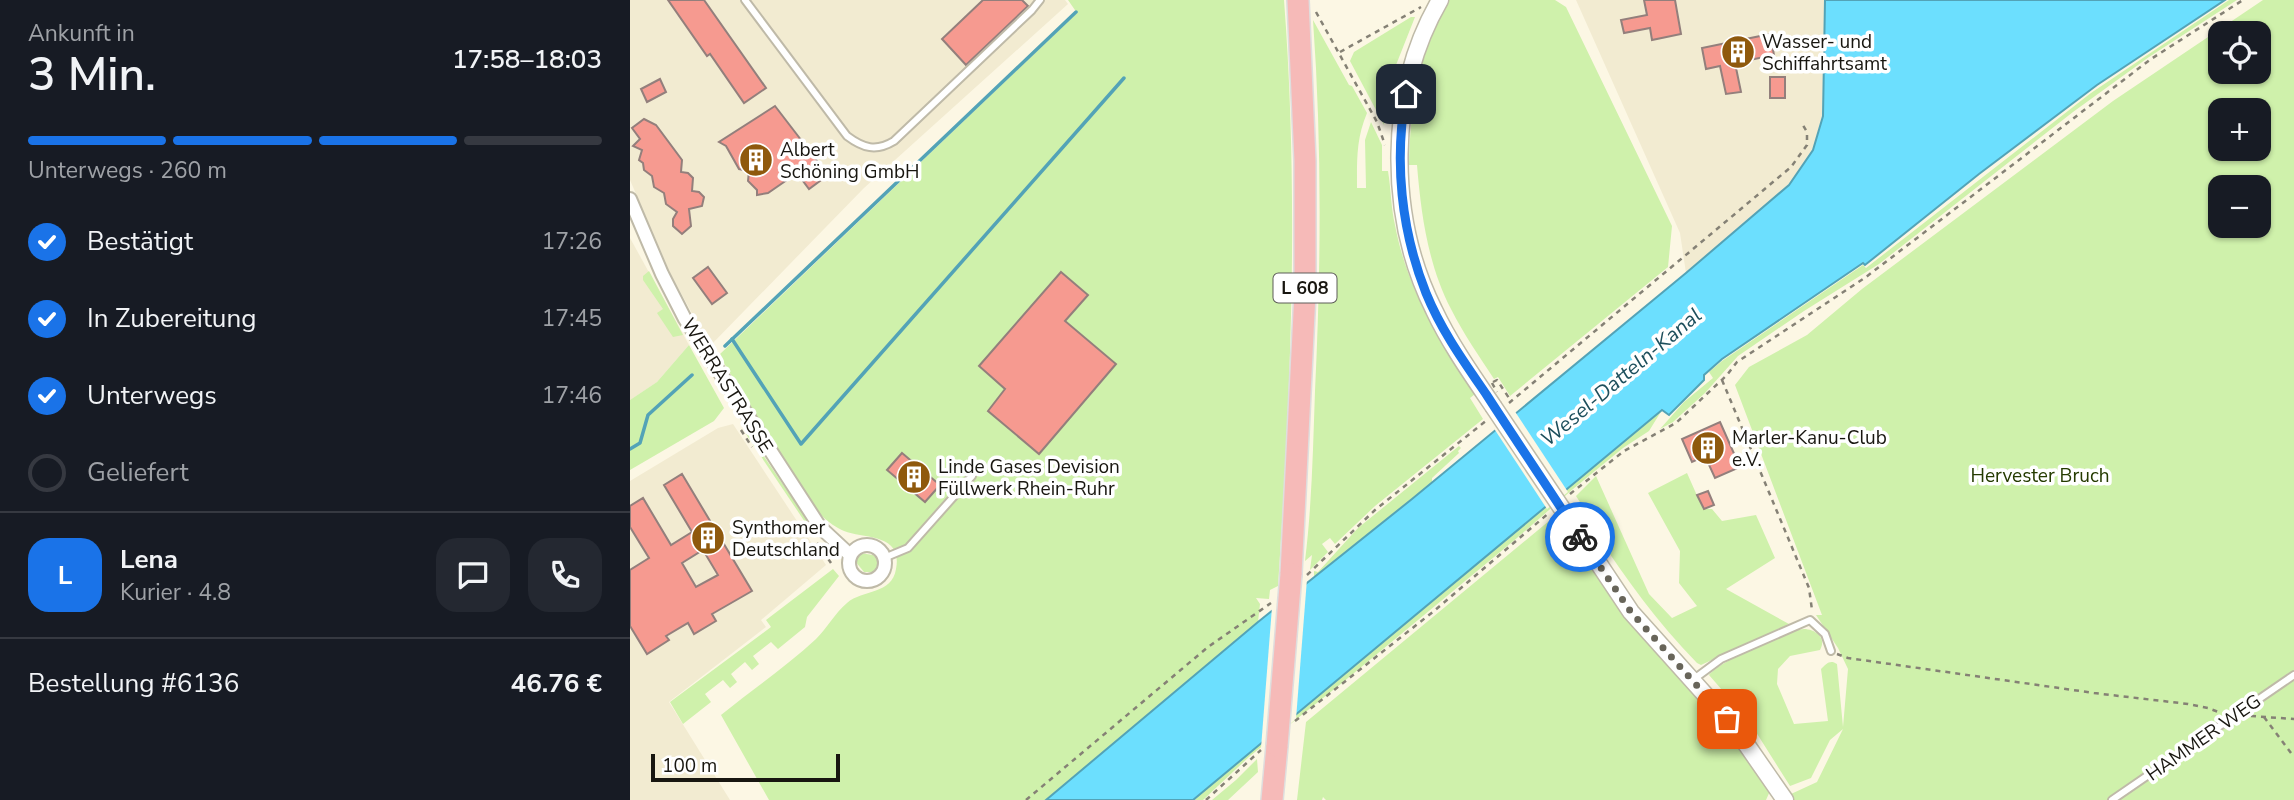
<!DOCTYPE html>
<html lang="de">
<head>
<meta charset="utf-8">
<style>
	:root { --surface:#171b24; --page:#242831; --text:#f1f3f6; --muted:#9ea1a6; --line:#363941; --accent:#1a73e8 }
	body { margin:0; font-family:"Nunito Sans",sans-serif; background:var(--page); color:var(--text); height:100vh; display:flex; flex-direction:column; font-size:26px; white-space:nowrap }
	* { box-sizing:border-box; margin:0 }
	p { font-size:23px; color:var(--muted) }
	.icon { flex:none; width:38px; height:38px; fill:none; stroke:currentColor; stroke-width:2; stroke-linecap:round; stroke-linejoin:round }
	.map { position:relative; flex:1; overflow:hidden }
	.details { display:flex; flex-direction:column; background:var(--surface); width:630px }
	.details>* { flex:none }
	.controls { position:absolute; left:1578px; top:21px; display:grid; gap:14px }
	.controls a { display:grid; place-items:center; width:63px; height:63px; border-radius:14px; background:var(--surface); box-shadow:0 2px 5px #0004; font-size:35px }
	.scale { position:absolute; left:21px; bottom:18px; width:189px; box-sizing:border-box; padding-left:7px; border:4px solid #181610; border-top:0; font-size:19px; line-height:24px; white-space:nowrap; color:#181610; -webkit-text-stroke:5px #fff; paint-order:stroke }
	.pin { position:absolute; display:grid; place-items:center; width:60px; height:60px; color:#fff; margin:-30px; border-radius:14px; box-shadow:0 4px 10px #0006 }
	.courier { position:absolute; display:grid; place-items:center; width:70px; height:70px; margin:-35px; border:5px solid #1a73e8; border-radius:50%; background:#fff; color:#222; box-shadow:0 2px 9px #0007 }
	.overview em { font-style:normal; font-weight:600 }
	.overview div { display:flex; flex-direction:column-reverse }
	.overview { display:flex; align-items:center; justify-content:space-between; height:119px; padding:0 28px }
	h1 { font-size:46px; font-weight:600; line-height:52px }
	.bar { display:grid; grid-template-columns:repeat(4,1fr); gap:10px 7px; align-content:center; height:84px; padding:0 28px }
	.bar i { height:9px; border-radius:5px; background:var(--line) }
	.bar .current { background:var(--accent) }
	.bar p { grid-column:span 4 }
	.line { display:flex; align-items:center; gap:18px; padding:0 28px; border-top:2px solid var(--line) }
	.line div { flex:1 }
	.round { display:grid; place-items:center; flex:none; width:74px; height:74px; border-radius:21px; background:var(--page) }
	ol { padding:0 28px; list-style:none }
	li { display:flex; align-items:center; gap:21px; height:77px }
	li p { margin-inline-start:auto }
	li .icon { padding:7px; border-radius:50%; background:var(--accent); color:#fff; stroke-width:4 }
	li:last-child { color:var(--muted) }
	li i { width:38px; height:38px; border:4px solid var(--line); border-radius:50% }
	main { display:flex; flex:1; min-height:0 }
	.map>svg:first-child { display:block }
</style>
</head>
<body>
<main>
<section class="details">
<div class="overview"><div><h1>3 Min.</h1><p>Ankunft in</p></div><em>17:58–18:03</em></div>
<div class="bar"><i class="current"></i><i class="current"></i><i class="current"></i><i></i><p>Unterwegs · 260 m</p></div>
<ol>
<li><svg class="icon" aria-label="check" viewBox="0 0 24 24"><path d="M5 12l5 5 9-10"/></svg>Bestätigt<p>17:26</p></li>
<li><svg class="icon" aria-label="check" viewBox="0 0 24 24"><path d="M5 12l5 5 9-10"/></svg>In Zubereitung<p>17:45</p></li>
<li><svg class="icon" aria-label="check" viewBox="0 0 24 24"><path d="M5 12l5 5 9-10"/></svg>Unterwegs<p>17:46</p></li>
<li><i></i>Geliefert</li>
</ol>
<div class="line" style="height:126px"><b class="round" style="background:var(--accent);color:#fff">L</b><div><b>Lena</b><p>Kurier · 4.8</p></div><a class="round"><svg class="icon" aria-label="chat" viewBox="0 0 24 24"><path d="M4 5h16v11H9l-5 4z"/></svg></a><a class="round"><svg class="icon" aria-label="phone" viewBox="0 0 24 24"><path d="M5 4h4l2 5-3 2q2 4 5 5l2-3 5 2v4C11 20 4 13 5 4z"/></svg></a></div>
<div class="line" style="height:91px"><div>Bestellung #6136</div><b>46.76 €</b></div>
</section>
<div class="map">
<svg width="1664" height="800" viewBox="0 0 1664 800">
	<rect width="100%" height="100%" fill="#fcf7e4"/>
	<g fill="#f2ebd1">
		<path d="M0 0H435L438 4 234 188 80 346 41 275 0 180Z"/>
		<path d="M946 0H1195V104L1183 150 1159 185 1056 273 1050 233Z"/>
		<path d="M0 238 59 345 27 382 0 400Z"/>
		<path d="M103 424 196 565 131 620 136 627 39 702 100 800H0V481L88 428Z"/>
	</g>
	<g fill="#cff1ab" fill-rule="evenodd">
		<path d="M438 0H654C669 197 661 389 648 586L640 590 639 599 626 598 630 604 628 622 416 800H139L91 715C122 690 157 666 186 639 197 628 205 613 217 603 233 589 262 595 266 569 273 533 234 539 214 531 207 528 198 522 192 516 182 504 174 489 165 476 138 437 114 396 89 355L447 13Z"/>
		<path d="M818 0H925L936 7 1042 226 1038 267 880 396 868 377 864 379C849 356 833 333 821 309 798 265 791 214 787 165H779C780 108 789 51 818 0Z"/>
		<path d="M1599 0H1607L1519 57 1443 112 1249 264 1174 311 1108 356 1075 393 1043 422 1030 429 1054 402 1083 378 1079 372 1092 361 1233 265 1236 268 1461 93Z"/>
		<path d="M1633 0H1664V800H1148L1187 782 1213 729 1200 740 1181 778 1160 786 1119 721 1079 675C1089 662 1157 630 1174 629 1179 629 1185 631 1189 635 1193 640 1193 644 1190 650L1160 656 1148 669 1147 684 1164 724 1198 721 1191 669C1196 664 1200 659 1207 664L1213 727 1218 669 1208 648 1186 615H1192L1105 385 1119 367 1177 335 1232 289 1483 101ZM1591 33H1629V72H1591ZM1591 110H1629V149H1591ZM1591 187H1629V226H1591Z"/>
		<path d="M781 17H785L766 65 754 125 720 61 724 52Z"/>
		<path d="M683 20 719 85 722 86 737 113C726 139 727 161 727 188H736L735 140 741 122 752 145V171H758C761 189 761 208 765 225 777 289 809 341 845 394L840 398 853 419 745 506 705 544 700 538 692 544 698 552 680 570 682 555 675 561C682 504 683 448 685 391 691 267 692 144 683 20Z"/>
		<path d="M19 271 53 335 43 337 27 313 33 309 13 280V276Z"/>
		<path d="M59 345 94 408 84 421 0 470V400L27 382Z"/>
		<path d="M1032 410 1019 431 993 448 943 489 887 538 712 683 620 756 573 800H563Z"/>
		<path d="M118 433 184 530 181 531 116 434Z"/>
		<path d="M829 446 831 448 828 451 829 453 802 478V483L684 578V571L688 572 728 528Z"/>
		<path d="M1057 473 1073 509H1082L1092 521 1126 515 1145 558 1096 589 1159 624 1071 665 1067 663C1027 622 997 580 965 532L968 530 946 496 966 476 1019 594 1042 618 1067 606 1049 583 1050 551 1018 493Z"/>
		<path d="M919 521 942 552 949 548 998 619 1101 735 1140 791 1136 800H696L693 797 692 800H667L676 722Z"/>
		<path d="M230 553 243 555 248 559V566L244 572H234L225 561 227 554Z"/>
		<path d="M203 569 209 576 177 617 175 627 148 649 141 642 123 656 129 664 122 670 115 662 101 674 107 682 100 688 93 680 75 694 81 702 53 724 40 702 141 627 136 620Z"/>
		<path d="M627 759 628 772 598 800H582L606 780Z"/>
	</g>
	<path fill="#6cdffe" stroke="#53a3b7" stroke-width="2" d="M1195 0H1595L1467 85 1349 174 1235 265 1233 263 1092 359 1074 375V380L1039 415 1032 410 563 800H416L628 622 782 499 1056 273 1159 185 1183 150 1193 116Z"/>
	<g fill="#fcf7e4">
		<path d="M884 410 938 492 917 509 863 427Z"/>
		<path d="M677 579 666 719 631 748 642 607Z"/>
	</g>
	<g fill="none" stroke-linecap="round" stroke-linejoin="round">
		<g stroke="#53a3b7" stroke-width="3.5">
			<path d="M102 339 171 444 494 78"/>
			<path d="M95 346 446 12"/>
			<path d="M0 449 10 443 18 415 62 375"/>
		</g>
	</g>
	<g fill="#f69a90" stroke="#937f7c" stroke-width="2" fill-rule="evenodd">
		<path d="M38 0H74L136 88 114 103 80 54 77 56Z"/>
		<path d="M353 0H392L398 6 336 65 312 39Z"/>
		<path d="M1014 0H1045L1051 34 1022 40 1020 28 994 33 991 20 1017 15Z"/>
		<path d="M1140 34 1144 55 1105 63 1111 92 1096 94 1090 66 1076 69 1072 48Z"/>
		<rect x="1140" y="77" width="15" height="21"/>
		<path d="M30 79 36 92 17 102 11 89Z"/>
		<path d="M145 106 198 175 179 189 167 173 138 193 127 195V190L118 181 119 171 109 169 96 146 89 142Z"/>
		<path d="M14 119 26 125 52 160 51 172 58 173 63 178 62 191 69 192 74 197 72 206 59 209 61 226 52 234 43 226V219L47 212 36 204 34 193 24 187 22 176 14 170 13 163 9 160 12 150 3 146 10 139 2 128Z"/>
		<path d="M78 267 97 293 82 304 63 278Z"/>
		<path d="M431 272 458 295 435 321 486 364 409 454 358 411 375 389 349 366Z"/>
		<path d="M1090 422 1110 467 1085 478 1075 456 1062 462 1052 439Z"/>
		<path d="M272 453 310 485 295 502 257 470Z"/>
		<path d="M52 474 122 591 82 614 86 621 64 634 58 623 36 636 39 640 17 654 0 626V570L19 558 0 527V506L13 498 41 545 62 532 34 485ZM73 550 88 575 66 587 52 563Z"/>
		<path d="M1078 491 1084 505 1074 509 1067 495Z"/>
	</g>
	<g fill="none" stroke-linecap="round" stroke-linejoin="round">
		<g stroke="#bfbaa8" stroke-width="10">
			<g id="service">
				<path d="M115 0 217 136C233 148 246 152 264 141L402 10 410 0"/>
				<path d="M254 558 278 548 342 476"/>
				<path d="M1064 679 1091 659 1180 620 1195 634 1201 651"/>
				<path d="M1482 800 1664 675"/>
			</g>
		</g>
		<g stroke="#bfbaa8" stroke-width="16">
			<g id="minor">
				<path d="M0 199 32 274 55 319 190 527 220 555"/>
				<circle cx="237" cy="563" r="18"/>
			</g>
		</g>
		<g stroke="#bfbaa8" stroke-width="19">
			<g id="tertiary">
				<path d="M810 0C757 91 757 216 804 310 820 344 842 375 863 406"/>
				<path d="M943 525 1001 612 1105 728 1155 800"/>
			</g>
		</g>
		<g stroke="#dfdede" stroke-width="24">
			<g id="primary">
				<path d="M661 574 675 293V161L668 0"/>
				<path d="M642 800 647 746"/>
			</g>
		</g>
		<g stroke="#858175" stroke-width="2.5" stroke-dasharray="5 5" stroke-linecap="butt">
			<path d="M686 12 747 122 755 145"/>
			<path d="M710 52 791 7"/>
			<path d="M1092 380 1179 588 1182 610"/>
			<path d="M863 382 867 380 881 401"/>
			<path d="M879 403 1161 167 1177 145V132L1171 122"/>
			<path d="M111 430 122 447"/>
			<path d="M940 494 994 451 1046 423 1097 375 1107 362 1236 277 1521 59 1613 0"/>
			<path d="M187 543 201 563"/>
			<path d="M677 575 745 510 857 420"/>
			<path d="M1207 654 1218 658 1464 693 1558 704 1578 708 1591 713"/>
			<path d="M1621 716 1664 719"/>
			<path d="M1634 717 1664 757"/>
			<path d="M665 721 804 611 920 512"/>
			<path d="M396 800 578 647 641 603"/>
			<path d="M576 800 631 750"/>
		</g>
		<use href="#service" stroke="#fff" stroke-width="6"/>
		<use href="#minor" stroke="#fff" stroke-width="12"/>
		<use href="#tertiary" stroke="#fff" stroke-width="16"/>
		<use href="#primary" stroke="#f6bab8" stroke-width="21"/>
		<g stroke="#bfbaa8" stroke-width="19" stroke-linecap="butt">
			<path id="tertiary-bridge" d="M863 406 943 525"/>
		</g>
		<g stroke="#dfdede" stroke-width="24" stroke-linecap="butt">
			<path id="primary-bridge" d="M647 746 661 574"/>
		</g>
		<path stroke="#858175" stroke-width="2.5" stroke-dasharray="5 5" stroke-linecap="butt" d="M862 383 867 392"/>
		<use href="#tertiary-bridge" stroke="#fff" stroke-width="16"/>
		<use href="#primary-bridge" stroke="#f6bab8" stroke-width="21"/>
	</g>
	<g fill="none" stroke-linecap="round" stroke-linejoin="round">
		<path stroke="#68655a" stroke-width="7" stroke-dasharray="0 12.6" d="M950 537 1001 612 1097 719"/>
		<path stroke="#1a73e8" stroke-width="9" d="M776 94C764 161 771 230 796 293 811 330 834 362 856 394 887 442 919 489 950 537"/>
	</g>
	<defs>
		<g id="building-disc" transform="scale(1.75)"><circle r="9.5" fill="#8f590d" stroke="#fff"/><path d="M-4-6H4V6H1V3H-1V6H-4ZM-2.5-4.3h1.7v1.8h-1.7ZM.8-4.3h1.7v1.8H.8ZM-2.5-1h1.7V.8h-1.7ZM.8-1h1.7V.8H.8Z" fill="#fff"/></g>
	</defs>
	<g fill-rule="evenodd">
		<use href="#building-disc" x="1108" y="52"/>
		<use href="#building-disc" x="126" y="160"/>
		<use href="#building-disc" x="1078" y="448"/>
		<use href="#building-disc" x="284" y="477"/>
		<use href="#building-disc" x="78" y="538"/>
	</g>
	<g text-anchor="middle" stroke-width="7" stroke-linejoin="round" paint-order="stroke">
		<rect fill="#fff" stroke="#5d5c58" stroke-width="2" x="643.5" y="273.5" width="63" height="29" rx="5"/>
		<g font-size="18" font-weight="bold" fill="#181610">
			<text x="675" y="294">L 608</text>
		</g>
		<g font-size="19" fill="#181610" stroke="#fff" text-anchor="start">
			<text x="1132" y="48">Wasser- und<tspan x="1132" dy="22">Schiffahrtsamt</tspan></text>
			<text x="150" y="156">Albert<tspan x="150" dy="22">Schöning GmbH</tspan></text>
			<text x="1102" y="444">Marler-Kanu-Club<tspan x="1102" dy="22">e.V.</tspan></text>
			<text x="308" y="473">Linde Gases Devision<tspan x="308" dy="22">Füllwerk Rhein-Ruhr</tspan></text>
			<text x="102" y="534">Synthomer<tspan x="102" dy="22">Deutschland</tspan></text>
		</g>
		<g font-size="19" fill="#181610" stroke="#fff">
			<text transform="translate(98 385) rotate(58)" y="7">WERRASTRASSE</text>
			<text transform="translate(1573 737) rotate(-35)" y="7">HAMMER WEG</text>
		</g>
		<g font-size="19" fill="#253b00" stroke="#fff">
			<text x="1410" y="482">Hervester Bruch</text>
		</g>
		<g font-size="21" font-style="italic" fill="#1d4f5c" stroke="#fff">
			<text transform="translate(991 377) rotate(-40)" y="7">Wesel-Datteln-Kanal</text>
		</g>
	</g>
</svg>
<div class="controls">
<a><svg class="icon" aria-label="locate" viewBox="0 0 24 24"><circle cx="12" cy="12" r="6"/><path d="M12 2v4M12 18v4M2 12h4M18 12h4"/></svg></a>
<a>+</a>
<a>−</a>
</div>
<div class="scale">100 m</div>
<div class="pin" style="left:1097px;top:719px;background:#ea580c"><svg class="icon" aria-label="bag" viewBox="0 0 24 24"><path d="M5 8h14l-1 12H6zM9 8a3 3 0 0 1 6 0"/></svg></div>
<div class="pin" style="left:776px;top:94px;background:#1f2937"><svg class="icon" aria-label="home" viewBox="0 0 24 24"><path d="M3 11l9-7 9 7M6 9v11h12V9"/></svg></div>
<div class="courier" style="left:950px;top:537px"><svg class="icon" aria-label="bike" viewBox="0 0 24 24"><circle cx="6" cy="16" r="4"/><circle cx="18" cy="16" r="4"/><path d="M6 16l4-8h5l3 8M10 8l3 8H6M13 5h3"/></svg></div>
</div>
</main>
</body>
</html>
